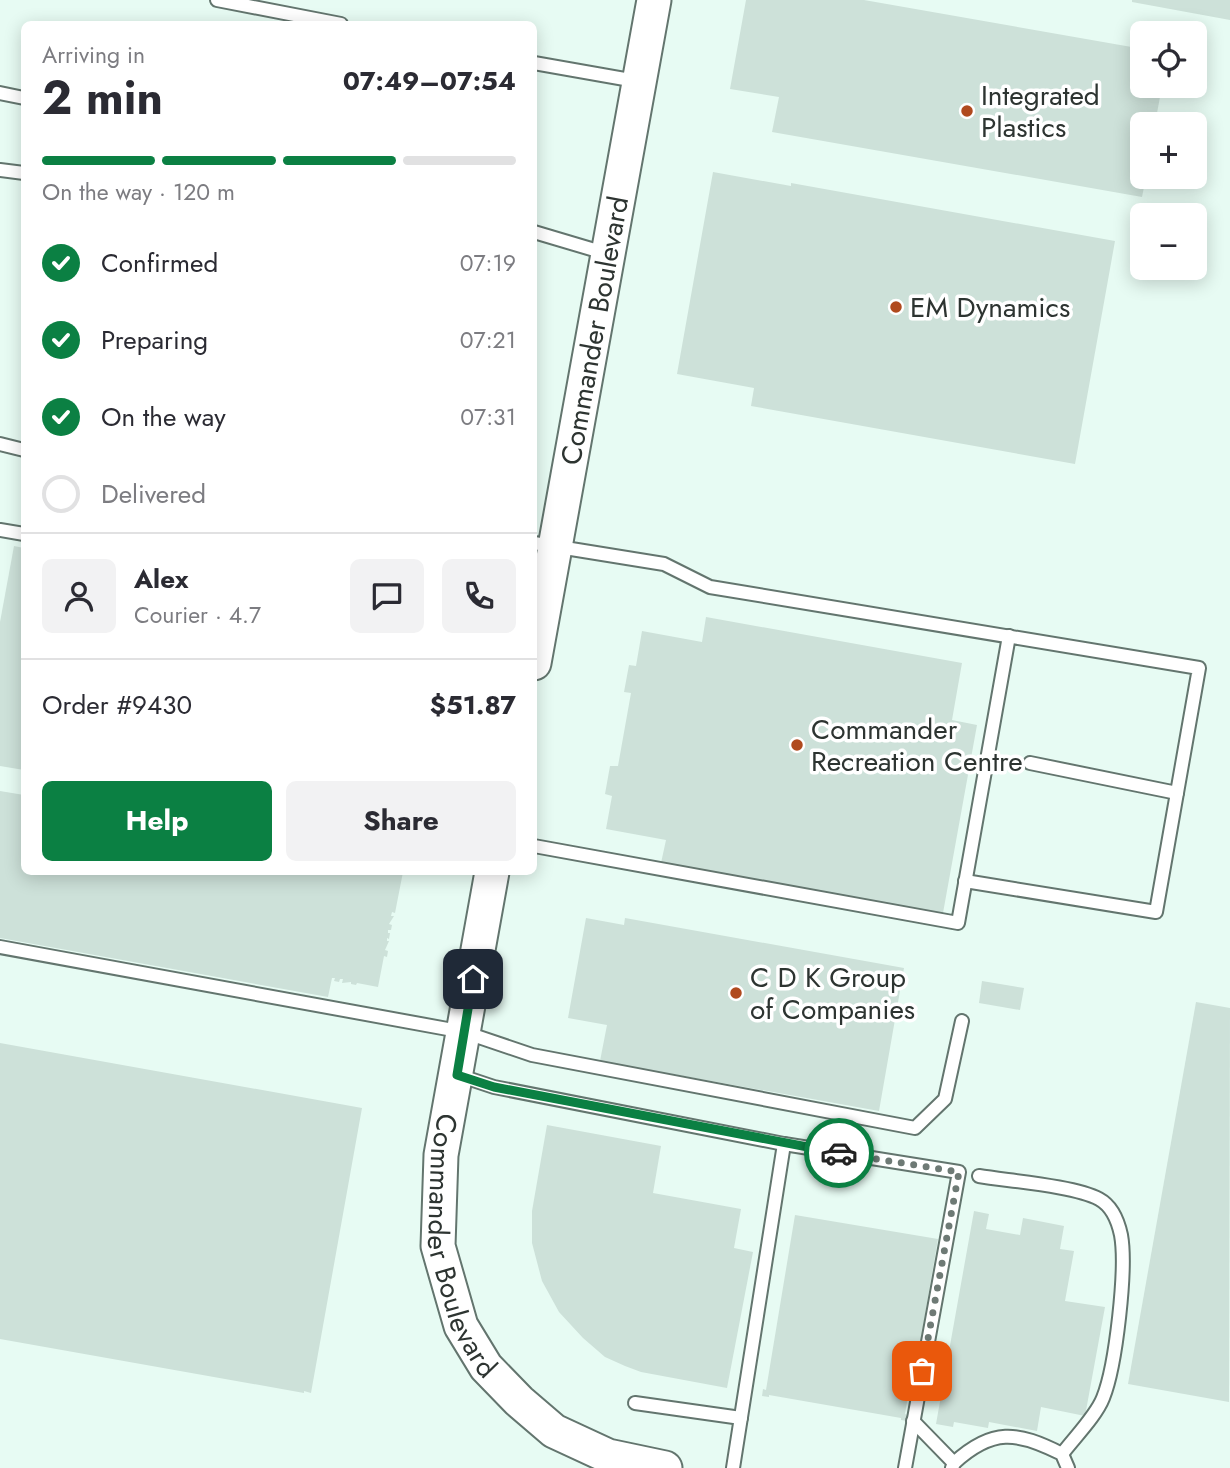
<!DOCTYPE html>
<html lang="en">
<head>
<meta charset="utf-8">
<style>
	:root { --surface:#fff; --page:#f2f2f3; --text:#2b2b33; --muted:#7c7c81; --line:#e1e1e2; --accent:#0b8043 }
	body { margin:0; font-family:Jost,sans-serif; background:var(--page); color:var(--text); height:100vh; display:flex; flex-direction:column; font-size:26px; white-space:nowrap }
	* { box-sizing:border-box; margin:0 }
	p { font-size:23px; color:var(--muted) }
	.icon { flex:none; width:38px; height:38px; fill:none; stroke:currentColor; stroke-width:2; stroke-linecap:round; stroke-linejoin:round }
	.map { position:relative; flex:1; overflow:hidden }
	.side { position:absolute; left:21px; top:21px; width:516px; height:854px; display:flex; flex-direction:column; background:var(--surface); border-radius:10px; box-shadow:0 4px 18px #0003 }
	.side>* { flex:none }
	.controls { position:absolute; left:1130px; top:21px; display:grid; gap:14px }
	.controls a { display:grid; place-items:center; width:77px; height:77px; border-radius:10px; background:var(--surface); box-shadow:0 4px 18px #0003; font-size:35px }
	.pin { position:absolute; display:grid; place-items:center; width:60px; height:60px; color:#fff; margin:-30px; border-radius:14px; box-shadow:0 4px 10px #0006 }
	.courier { position:absolute; display:grid; place-items:center; width:70px; height:70px; margin:-35px; border:5px solid #0b8043; border-radius:50%; background:#fff; color:#222; box-shadow:0 2px 9px #0007 }
	.headline em { font-style:normal; font-weight:700 }
	.headline div { display:flex; flex-direction:column-reverse }
	.headline { display:flex; align-items:center; justify-content:space-between; height:119px; padding:0 21px }
	h1 { font-size:46px; font-weight:700; line-height:52px }
	.bar { display:grid; grid-template-columns:repeat(4,1fr); gap:10px 7px; align-content:center; height:84px; padding:0 21px }
	.bar i { height:9px; border-radius:5px; background:var(--line) }
	.bar .selected { background:var(--accent) }
	.bar p { grid-column:span 4 }
	.line { display:flex; align-items:center; gap:18px; padding:0 21px; border-top:2px solid var(--line) }
	.line div { flex:1 }
	.round { display:grid; place-items:center; flex:none; width:74px; height:74px; border-radius:10px; background:var(--page) }
	ol { padding:0 21px; list-style:none }
	li { display:flex; align-items:center; gap:21px; height:77px }
	li p { margin-inline-start:auto }
	li .icon { padding:7px; border-radius:50%; background:var(--accent); color:#fff; stroke-width:4 }
	li:last-child { color:var(--muted) }
	li i { width:38px; height:38px; border:4px solid var(--line); border-radius:50% }
	.primary-button { display:flex; gap:14px; margin-top:auto; padding:14px 21px }
	.primary-button a { flex:1; height:80px; border-radius:10px; background:var(--accent); color:#fff; font-size:28px; font-weight:700; line-height:80px; text-align:center }
	.primary-button a+a { background:var(--page); color:var(--text) }
	.map>svg:first-child { display:block }
</style>
</head>
<body>
<div class="map">
<svg width="1230" height="1468" viewBox="0 0 1230 1468">
	<rect width="100%" height="100%" fill="#e7fbf3"/>
	<g fill="#cde1d9">
		<path d="M746 0H864L1143 49V86H1162L1155 124H1143V177H1146L1142 197 772 132 779 97 730 89Z"/>
		<path d="M1132 0H1230V20L1132 2Z"/>
		<path d="M713 172 791 186V183L1115 241 1075 464 751 406 754 388 677 374Z"/>
		<path d="M14 546 24 548V770L0 766V622Z"/>
		<path d="M706 617 962 663 952 720 977 725 943 913 661 863 666 840 606 829 612 796 605 794 610 766H618L631 693 624 692 629 665 636 666 642 631 702 642Z"/>
		<path d="M0 791 24 795V872H403L395 913 392 912 391 916H394L389 924 392 925 391 930H388V933H390L389 939 387 938V941H389L385 950 388 951 387 957 384 956 378 987 357 983 356 985 351 984V982L342 983 343 979H340L339 982 334 981 335 978H332L328 997 0 938Z"/>
		<path d="M586 918 624 925 625 918 904 968 879 1111 600 1061 607 1025 568 1018Z"/>
		<path d="M982 981 1024 988 1020 1010 979 1003Z"/>
		<path d="M1196 1002 1230 1008 1229 1402 1128 1384Z"/>
		<path d="M0 1043 362 1108 311 1393 304 1391V1393L0 1339Z"/>
		<path d="M547 1125 661 1146 653 1193 741 1209 734 1248 753 1252 727 1388 641 1372 625 1366 605 1357 583 1338 559 1312 542 1281 532 1243V1211Z"/>
		<path d="M974 1211 989 1214 986 1229 1020 1235 1023 1218 1064 1226 1060 1249 1074 1251 1065 1301 1105 1307 1085 1416 1041 1407 1037 1431 989 1422 988 1428 954 1422 953 1427 936 1424Z"/>
		<path d="M795 1215 938 1239 911 1396H908L905 1414 907 1415V1421L901 1420V1418L769 1395V1397L762 1396 763 1389 766 1390Z"/>
	</g>
	<g fill="none" stroke-linecap="round" stroke-linejoin="round">
		<g stroke="#63756e" stroke-width="16">
			<g id="lane">
				<path d="M217 0 341 24"/>
				<path d="M534 63 636 81"/>
				<path d="M0 93 24 98"/>
				<path d="M0 170 24 173"/>
				<path d="M534 232 608 254"/>
				<path d="M0 444 24 450"/>
				<path d="M0 530 24 534"/>
				<path d="M534 543 664 564 710 587 1199 668 1156 912 965 881"/>
				<path d="M1030 763 1177 793"/>
				<path d="M534 846 958 923 1009 636"/>
				<path d="M0 947 464 1032 532 1055 915 1128 945 1099 962 1021"/>
				<path d="M458 1075 494 1087 784 1144 959 1172 905 1468"/>
				<path d="M979 1176C1009 1181 1075 1186 1099 1199 1112 1206 1118 1221 1121 1235 1127 1268 1116 1366 1103 1398 1096 1416 1074 1438 1062 1454"/>
				<path d="M635 1403 741 1418"/>
				<path d="M913 1421 954 1463 952 1468"/>
				<path d="M954 1463C992 1428 1017 1431 1062 1454L1068 1468"/>
				<path d="M733 1468 784 1144"/>
			</g>
		</g>
		<g stroke="#63756e" stroke-width="37">
			<g id="secondary">
				<path id="s1" d="M534 663 654 0"/>
				<path id="s2" d="M492 872 441 1155 438 1246 461 1326 486 1367 519 1401 554 1431 608 1456 665 1468"/>
			</g>
		</g>
		<use href="#lane" stroke="#fff" stroke-width="12"/>
		<use href="#secondary" stroke="#fff" stroke-width="33"/>
	</g>
	<g fill="none" stroke-linecap="round" stroke-linejoin="round">
		<path stroke="#6e7a75" stroke-width="7" stroke-dasharray="0 12.6" d="M839 1153 959 1172 922 1371"/>
		<path stroke="#0b8043" stroke-width="9" d="M473 979 457 1075 494 1087 839 1153"/>
	</g>
	<g fill="#b04a1e" stroke="#fff" stroke-width="2.5">
		<circle cx="967" cy="111" r="7"/>
		<circle cx="896" cy="307" r="7"/>
		<circle cx="797" cy="745" r="7"/>
		<circle cx="736" cy="993" r="7"/>
	</g>
	<g text-anchor="middle" stroke-width="7" stroke-linejoin="round" paint-order="stroke">
		<g font-size="28" fill="#2d3431" stroke="#fff" text-anchor="start">
			<text x="981" y="105">Integrated<tspan x="981" dy="32">Plastics</tspan></text>
			<text x="910" y="317">EM Dynamics</text>
			<text x="811" y="739">Commander<tspan x="811" dy="32">Recreation Centre</tspan></text>
			<text x="750" y="987">C D K Group<tspan x="750" dy="32">of Companies</tspan></text>
		</g>
		<g font-size="28" fill="#2d3431" stroke="#fff">
			<text dy="10" stroke="none"><textPath href="#s1" startOffset="338">Commander Boulevard</textPath></text>
			<text dy="10" stroke="none"><textPath href="#s2" startOffset="382">Commander Boulevard</textPath></text>
		</g>
	</g>
</svg>
<div class="controls">
<a><svg class="icon" aria-label="locate" viewBox="0 0 24 24"><circle cx="12" cy="12" r="6"/><path d="M12 2v4M12 18v4M2 12h4M18 12h4"/></svg></a>
<a>+</a>
<a>−</a>
</div>
<div class="pin" style="left:922px;top:1371px;background:#ea580c"><svg class="icon" aria-label="bag" viewBox="0 0 24 24"><path d="M5 8h14l-1 12H6zM9 8a3 3 0 0 1 6 0"/></svg></div>
<div class="pin" style="left:473px;top:979px;background:#1f2937"><svg class="icon" aria-label="home" viewBox="0 0 24 24"><path d="M3 11l9-7 9 7M6 9v11h12V9"/></svg></div>
<div class="courier" style="left:839px;top:1153px"><svg class="icon" aria-label="car" viewBox="0 0 24 24"><path d="M5 17H2v-5l4-1 3-4h7l3 4 3 1v5h-3M9 17h6M6 11h13"/><circle cx="7" cy="17" r="2"/><circle cx="17" cy="17" r="2"/></svg></div>
<section class="side">
<div class="headline"><div><h1>2 min</h1><p>Arriving in</p></div><em>07:49–07:54</em></div>
<div class="bar"><i class="selected"></i><i class="selected"></i><i class="selected"></i><i></i><p>On the way · 120 m</p></div>
<ol>
<li><svg class="icon" aria-label="check" viewBox="0 0 24 24"><path d="M5 12l5 5 9-10"/></svg>Confirmed<p>07:19</p></li>
<li><svg class="icon" aria-label="check" viewBox="0 0 24 24"><path d="M5 12l5 5 9-10"/></svg>Preparing<p>07:21</p></li>
<li><svg class="icon" aria-label="check" viewBox="0 0 24 24"><path d="M5 12l5 5 9-10"/></svg>On the way<p>07:31</p></li>
<li><i></i>Delivered</li>
</ol>
<div class="line" style="height:126px"><a class="round"><svg class="icon" aria-label="person" viewBox="0 0 24 24"><circle cx="12" cy="8" r="4"/><path d="M4 21q1-7 8-7t8 7"/></svg></a><div><b>Alex</b><p>Courier · 4.7</p></div><a class="round"><svg class="icon" aria-label="chat" viewBox="0 0 24 24"><path d="M4 5h16v11H9l-5 4z"/></svg></a><a class="round"><svg class="icon" aria-label="phone" viewBox="0 0 24 24"><path d="M5 4h4l2 5-3 2q2 4 5 5l2-3 5 2v4C11 20 4 13 5 4z"/></svg></a></div>
<div class="line" style="height:91px"><div>Order #9430</div><b>$51.87</b></div>
<div class="primary-button"><a>Help</a><a>Share</a></div>
</section>
</div>
</body>
</html>
